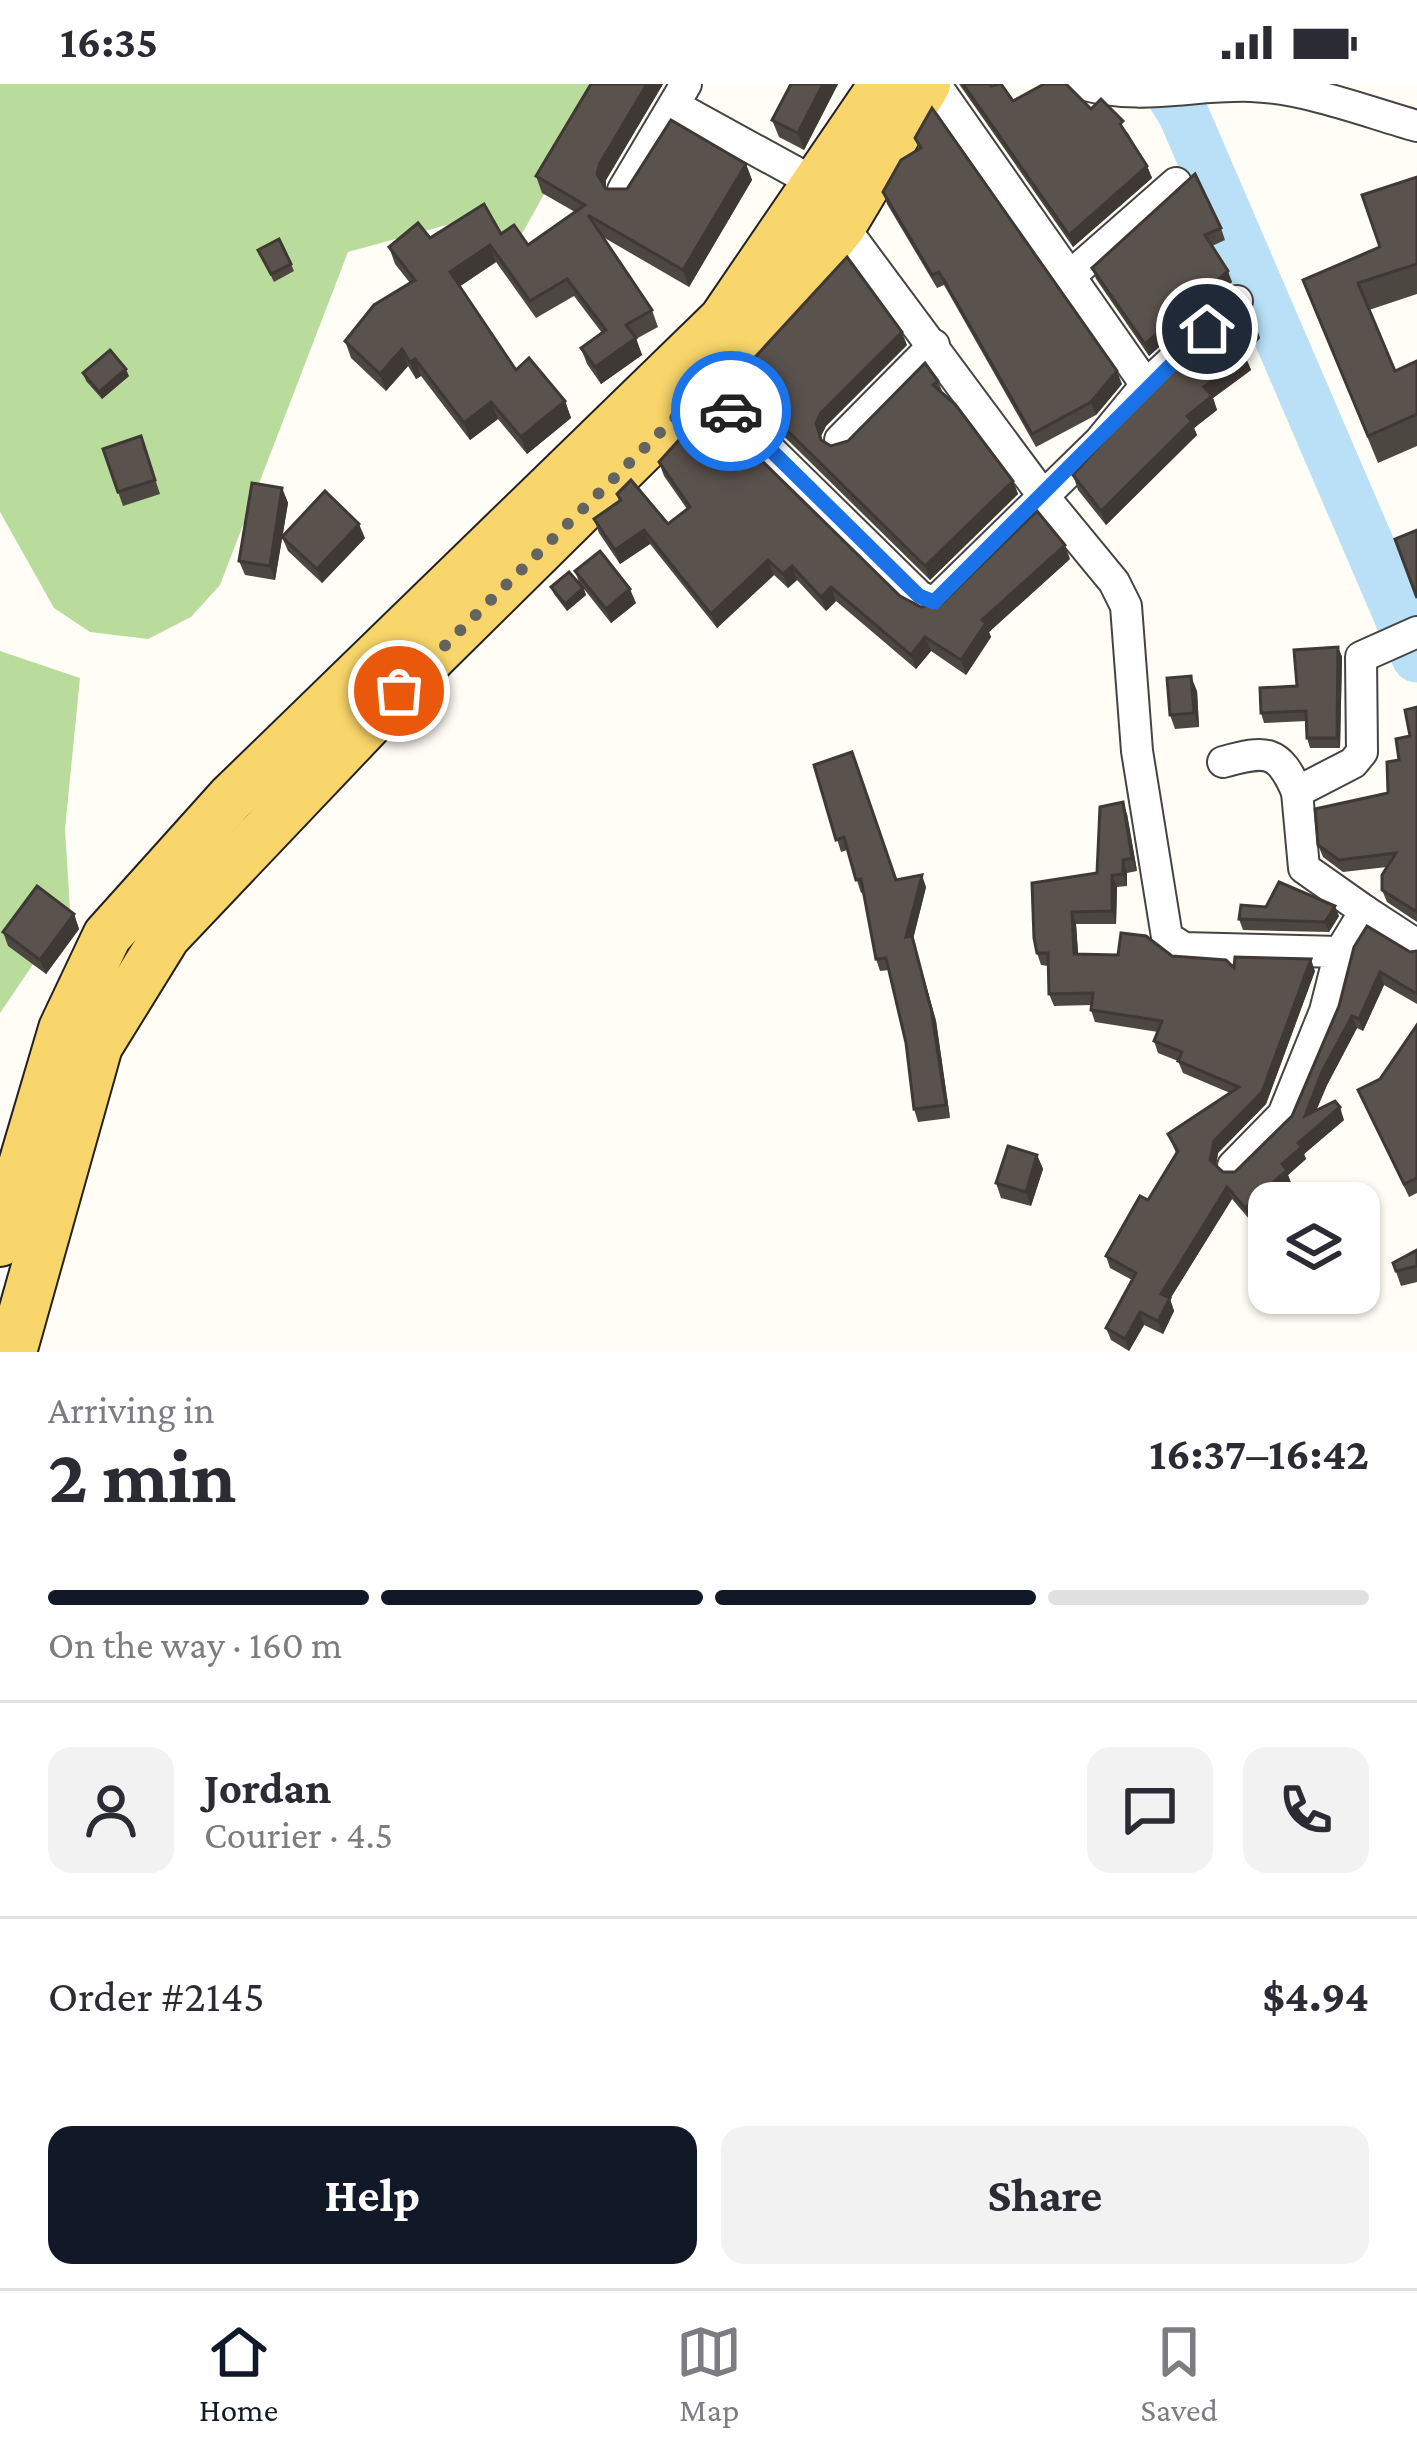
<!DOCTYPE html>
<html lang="en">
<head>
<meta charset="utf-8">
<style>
	:root { --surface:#fff; --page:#f2f2f3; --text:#2b2b33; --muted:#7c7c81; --line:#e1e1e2; --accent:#111827 }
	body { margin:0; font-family:"Crimson Pro",serif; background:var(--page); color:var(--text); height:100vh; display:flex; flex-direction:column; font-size:45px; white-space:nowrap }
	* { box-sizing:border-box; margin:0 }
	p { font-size:39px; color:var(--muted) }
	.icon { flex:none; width:66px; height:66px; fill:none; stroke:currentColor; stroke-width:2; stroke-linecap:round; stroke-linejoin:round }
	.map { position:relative; height:1268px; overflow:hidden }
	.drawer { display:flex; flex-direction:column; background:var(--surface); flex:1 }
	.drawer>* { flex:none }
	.fabs { position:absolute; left:1248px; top:1098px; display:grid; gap:24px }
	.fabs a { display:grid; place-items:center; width:132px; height:132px; border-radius:24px; background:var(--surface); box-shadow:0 3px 9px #0004; font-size:60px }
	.pin { position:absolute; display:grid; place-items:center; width:102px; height:102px; color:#fff; margin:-51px; border:6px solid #fff; border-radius:50%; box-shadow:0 3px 12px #0007 }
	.courier { position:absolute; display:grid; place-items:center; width:120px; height:120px; margin:-60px; border:9px solid #1a73e8; border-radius:50%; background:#fff; color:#222; box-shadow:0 3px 15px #0007 }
	.summary em { font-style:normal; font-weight:700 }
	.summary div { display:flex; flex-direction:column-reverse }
	.summary { display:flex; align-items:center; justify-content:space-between; height:204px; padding:0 48px }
	h1 { font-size:78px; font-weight:700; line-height:90px }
	.bar { display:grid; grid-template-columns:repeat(4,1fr); gap:18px 12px; align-content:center; height:144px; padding:0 48px }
	.bar i { height:15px; border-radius:9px; background:var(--line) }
	.bar .active { background:var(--accent) }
	.bar p { grid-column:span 4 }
	.line { display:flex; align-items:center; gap:30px; padding:0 48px; border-top:3px solid var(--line) }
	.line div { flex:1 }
	.round { display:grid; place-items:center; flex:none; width:126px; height:126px; border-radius:24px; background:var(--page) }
	.button { display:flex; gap:24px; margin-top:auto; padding:24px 48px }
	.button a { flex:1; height:138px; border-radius:24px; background:var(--accent); color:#fff; font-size:48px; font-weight:700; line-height:138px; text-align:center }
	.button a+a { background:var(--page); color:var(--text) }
	.status { display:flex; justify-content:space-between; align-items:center; height:84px; padding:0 60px; background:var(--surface); direction:ltr }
	.status svg { height:33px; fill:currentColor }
	.tab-bar { display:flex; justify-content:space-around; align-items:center; height:168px; border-top:3px solid var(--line); background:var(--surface); font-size:33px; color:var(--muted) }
	.tab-bar a { display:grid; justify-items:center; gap:6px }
	.tab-bar .active { color:var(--accent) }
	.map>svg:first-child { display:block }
</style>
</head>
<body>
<div class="status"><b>16:35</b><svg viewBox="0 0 49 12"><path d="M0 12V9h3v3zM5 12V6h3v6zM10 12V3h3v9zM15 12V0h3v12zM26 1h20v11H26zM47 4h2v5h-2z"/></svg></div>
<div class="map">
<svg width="1417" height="1268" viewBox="0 0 1417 1268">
	<rect width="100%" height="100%" fill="#fffdf5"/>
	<g fill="#b9dc9c">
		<path d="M0 0H606L510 171 461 137 348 168 220 501 191 533 148 555 90 548 54 524 0 428Z"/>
		<path d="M0 567 80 594 65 745 70 826 0 929Z"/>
	</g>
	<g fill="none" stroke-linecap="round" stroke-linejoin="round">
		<path stroke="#b9e0f7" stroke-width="51" d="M1165 0 1183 29 1417 573"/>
		<g stroke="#444" stroke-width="34">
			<g id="street">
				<path d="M935 0 1146 301"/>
				<path d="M1082 0C1140 17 1193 0 1251 2 1306 4 1364 27 1417 42"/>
				<path d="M675 22 819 101"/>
				<path d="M623 106 686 0"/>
				<path d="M842 141 1044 413 1114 498 1126 522 1137 667 1167 853 1184 864 1340 868 1325 927 1283 1031 1233 1082"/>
				<path d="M1070 192 1176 99"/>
				<path d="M706 303 919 512 934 519 1099 358 1146 301 1237 217"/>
				<path d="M840 356 934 261"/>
				<path d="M1223 678C1266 666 1279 665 1297 708"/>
				<path d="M1365 827 1304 784 1297 708 1353 679 1362 668 1361 573 1417 548"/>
				<path d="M1340 868 1365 827 1417 861"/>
			</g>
		</g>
		<g stroke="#222" stroke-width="52">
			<g id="primary">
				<path d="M0 1158 63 945 107 852 231 714 723 236 884 0"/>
				<path d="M12 1268 98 962 166 852 432 572 747 261 842 141 926 0"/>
			</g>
		</g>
		<use href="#street" stroke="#fff" stroke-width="30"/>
		<use href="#primary" stroke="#f9d66b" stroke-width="48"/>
	</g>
	<g fill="#4d4742">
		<path d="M591 0H663L606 96V105H627L746 80 752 96 689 203 603 153 652 226 658 243 636 255 642 271 601 300 587 280 581 264 602 249 574 212 536 234 496 178 460 202 516 286 565 317 571 334 527 370 498 335 470 356 421 292 416 295 408 282 386 307 351 274 345 257 410 199 395 180 389 163 430 154 501 150 528 161 575 128 542 109 536 92Z"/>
		<path d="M791 0H838L804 66 779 53 772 36Z"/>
		<path d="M959 0H990L1013 17 1091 25 1128 49 1147 82 1152 94 1073 163Z"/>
		<path d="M915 54 1122 300 1096 331 1036 363 944 201 937 204 887 120 883 108 919 65Z"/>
		<path d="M1417 93V210L1369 226 1395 287 1417 277V362L1378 379 1303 196 1380 163Z"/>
		<path d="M1221 144 1225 156 1212 162 1232 198 1149 272 1096 195 1092 184Z"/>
		<path d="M258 166 291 180 294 187 274 198Z"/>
		<path d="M1255 240 1260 254 1245 272 1251 286 1213 314 1217 326 1194 344 1197 351 1106 441 1078 406 1073 391Z"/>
		<path d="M907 261 826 342 821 352 822 357 831 362 848 357 938 297 943 309 1013 397 1018 410 930 496 739 308 735 295Z"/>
		<path d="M83 289 129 292 102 315 86 297Z"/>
		<path d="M141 352 160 410 123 422 103 365Z"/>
		<path d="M659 378 921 523 942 519 1070 475 989 548 991 553 966 591 931 567 916 585 836 517 826 527 797 496 788 504 774 491 717 544 650 460 620 480 599 449 594 435 619 418 617 410 668 440 687 425 664 392Z"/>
		<path d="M282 404 288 419 275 496 245 491 239 477Z"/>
		<path d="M282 453 365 454 322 499 288 467Z"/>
		<path d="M575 487 636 519 611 539 584 505 586 511 567 527 554 510 551 503 580 501Z"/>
		<path d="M1338 563 1342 573 1340 664H1310L1307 654V637L1264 639 1261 629 1297 602Z"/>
		<path d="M1197 607 1199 643 1175 645 1170 631Z"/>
		<path d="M1417 623V838L1387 818 1382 806 1387 783 1343 788 1323 773 1318 761 1388 709 1399 676 1410 652Z"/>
		<path d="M814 681 896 795 926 803 913 855 936 937 950 1034 918 1038 914 1025 906 959 889 886 880 887 876 875 864 808 861 809 847 766 841 768Z"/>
		<path d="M1127 730 1137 787 1127 789V802L1117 803 1116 840H1076L1078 870 1172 872 1234 884 1315 887 1266 1020 1218 1069 1216 1082 1223 1088H1235L1292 1032 1339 922 1354 863 1410 868 1417 867V920L1384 901 1363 947 1357 944 1327 1001 1316 1026 1344 1036 1304 1070 1306 1075 1288 1091 1291 1099 1250 1136 1232 1115 1170 1215 1174 1227 1163 1250 1144 1241 1129 1267 1111 1256 1106 1244 1132 1196 1110 1184 1106 1172 1148 1116 1176 1069 1168 1050 1230 1009 1183 989 1178 977 1158 969 1154 957 1158 948 1095 938 1091 926V921L1054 922 1049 910 1048 882 1041 881 1037 869 1097 789Z"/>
		<path d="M74 830 79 845 46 890 8 862 3 848Z"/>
		<path d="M1339 832 1329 848 1243 846 1239 835Z"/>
		<path d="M1417 941V1109L1409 1113 1358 1006 1380 995Z"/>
		<path d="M1037 1071 1043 1085 1031 1122 1001 1114 996 1099Z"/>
		<path d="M1417 1166V1198L1401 1202 1393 1179Z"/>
	</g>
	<g fill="#3f3936">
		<path d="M647 0H663L606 96 604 107 597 90 600 79Z"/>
		<path d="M823 0H838L804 66 798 49Z"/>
		<path d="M746 80 752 96 689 203 683 186Z"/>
		<path d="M1147 82 1152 94 1073 163 1069 151Z"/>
		<path d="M490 161 496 178 456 205 450 188Z"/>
		<path d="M1228 187 1232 198 1149 272 1145 260Z"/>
		<path d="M1255 240 1260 254 1245 272 1251 286 1213 314 1217 326 1194 344 1197 351 1106 441 1101 427 1187 332 1204 303Z"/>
		<path d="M902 248 907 261 826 342 821 352 826 369 816 339 821 329Z"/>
		<path d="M636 254 642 271 601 300 595 283Z"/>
		<path d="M402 265 408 282 386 307 380 290Z"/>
		<path d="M415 275 421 292 416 295 410 278Z"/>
		<path d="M126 285 129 292 102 315 99 308Z"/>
		<path d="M1117 287 1122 300 1096 331 1091 318Z"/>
		<path d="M565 317 571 334 527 370 521 353Z"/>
		<path d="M491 318 498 335 470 356 464 339Z"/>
		<path d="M1013 397 1018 410 930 496 925 482Z"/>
		<path d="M282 404 288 419 275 496 270 482Z"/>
		<path d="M359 440 365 454 322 499 317 485Z"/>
		<path d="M644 446 650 460 620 480 615 466Z"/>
		<path d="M1065 461 1070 475 989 548 991 553 966 591 961 576 982 536Z"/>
		<path d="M768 476 774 491 717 544 711 530Z"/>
		<path d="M792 482 797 496 788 504 783 490Z"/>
		<path d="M831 503 836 517 826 527 821 513Z"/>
		<path d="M583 504 586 511 567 527 565 520Z"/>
		<path d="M630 505 636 519 611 539 606 525Z"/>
		<path d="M925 553 931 567 916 585 911 571Z"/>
		<path d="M1338 563 1342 573 1340 664 1337 654Z"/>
		<path d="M1191 592 1197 607 1199 643 1194 629Z"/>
		<path d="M1123 718 1127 730 1137 787 1132 774Z"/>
		<path d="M1123 776 1127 789V802L1123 790Z"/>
		<path d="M922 791 926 803 913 855 936 937 950 1034 906 853Z"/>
		<path d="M1112 791 1117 803 1116 840 1112 827Z"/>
		<path d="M1335 822 1339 832 1329 848 1325 838Z"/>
		<path d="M1072 828 1076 840 1079 882 1074 870Z"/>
		<path d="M74 830 79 845 46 890 40 876Z"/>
		<path d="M1311 875 1315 887 1266 1020 1218 1069 1215 1088 1210 1076 1214 1057Z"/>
		<path d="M1380 888 1384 901 1363 947 1359 935Z"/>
		<path d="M1352 932 1357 944 1327 1001 1309 1044 1305 1032 1322 988Z"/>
		<path d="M1340 1023 1344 1036 1304 1070 1306 1075 1288 1091 1291 1099 1250 1136 1245 1124 1298 1059Z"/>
		<path d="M1037 1071 1043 1085 1031 1122 1026 1108Z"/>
		<path d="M1227 1103 1232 1115 1170 1215 1174 1227 1163 1250 1158 1237 1161 1210Z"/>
		<path d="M1140 1228 1144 1241 1129 1267 1125 1255Z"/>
	</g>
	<g fill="#5a524d" stroke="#3f3936" stroke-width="3">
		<path d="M591 0H647L600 79 597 90 606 105H627L671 36 746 80 683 186 588 131 652 226 626 241 636 254 595 283 581 264 606 246 567 195 530 217 490 161 450 188 516 286 529 274 565 317 521 353 491 318 464 339 415 275 410 278 402 265 380 290 345 257 374 221 415 196 389 163 418 139 430 154 484 120 501 150 514 141 528 161 585 121 536 92Z"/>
		<path d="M791 0H823L798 49 772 36Z"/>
		<path d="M963 0H990L991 2 1001 0 1013 17 1044 0H1066L1091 25 1101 15 1123 37 1120 40 1147 82 1069 151Z"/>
		<path d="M932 24 1117 287 1091 318 1032 350 939 188 932 191 883 108 901 76 921 64 915 54Z"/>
		<path d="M1195 90 1221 144 1205 151 1228 187 1145 260 1092 184Z"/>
		<path d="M1417 93V180L1358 199 1395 287 1417 277V330L1368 352 1303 196 1380 163 1362 111Z"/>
		<path d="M279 155 291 180 271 190 258 166Z"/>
		<path d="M847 173 902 248 821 329 816 339 821 356 831 362 848 357 925 279 938 297 933 301 955 320 1013 397 925 482 735 295Z"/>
		<path d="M1237 225 1255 240 1237 261 1245 272 1204 303 1212 312 1187 332 1192 337 1101 427 1073 391 1155 300Z"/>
		<path d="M110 266 126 285 99 308 83 289Z"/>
		<path d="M708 324 900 512 921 523 942 519 1037 427 1065 461 982 536 986 539 961 576 925 553 911 571 831 503 821 513 792 482 783 490 768 476 711 530 644 446 615 466 594 435 621 416 617 410 631 396 668 440 690 423 659 378Z"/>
		<path d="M141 352 155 396 118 408 103 365Z"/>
		<path d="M252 399 282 404 270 482 239 477Z"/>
		<path d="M325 407 359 440 317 485 282 453Z"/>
		<path d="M1417 446V514L1395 455Z"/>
		<path d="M600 467 630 505 606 525 575 487Z"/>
		<path d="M569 488 583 504 565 520 551 503Z"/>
		<path d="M1338 563 1337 654H1307L1306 627 1261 629 1260 604 1297 602 1294 566Z"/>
		<path d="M1191 592 1194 629 1170 631 1167 594Z"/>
		<path d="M1417 623V828L1382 806V791L1396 769 1339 776 1318 761 1315 725 1388 709 1387 678 1399 676 1396 655 1410 652 1405 626Z"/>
		<path d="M852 668 896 796 922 791 906 853 912 852 931 925 946 1021 914 1025 906 959 886 874 876 875 861 795 856 796 844 753 836 756 814 681Z"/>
		<path d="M1123 718 1132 774 1123 776V790L1112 791V827L1072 828 1074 870 1118 871 1121 849 1146 852 1172 872 1226 876 1234 884 1235 873 1311 875 1262 1008 1214 1057 1210 1076 1223 1088H1235L1292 1032 1339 922 1354 863 1367 842 1410 868 1417 867V910L1380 888 1359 935 1352 932 1322 988 1305 1032 1335 1017 1340 1023 1298 1059 1302 1063 1282 1080 1287 1086 1245 1124 1227 1103 1161 1210 1170 1214 1158 1237 1140 1228 1125 1255 1106 1244 1136 1189 1106 1172 1140 1112 1148 1116 1178 1067 1168 1050 1239 1003 1178 977 1182 968 1154 957 1162 937 1091 926 1093 909 1049 910 1048 869H1037L1034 854 1032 799 1097 789 1100 723Z"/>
		<path d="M1279 798 1335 822 1325 838 1239 835 1241 821 1266 823Z"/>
		<path d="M37 802 74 830 40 876 3 848Z"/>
		<path d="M1417 941V1094L1404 1100 1358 1006 1380 995Z"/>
		<path d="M1008 1062 1037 1071 1026 1108 996 1099Z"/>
		<path d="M1417 1166V1182L1396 1187 1393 1179Z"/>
	</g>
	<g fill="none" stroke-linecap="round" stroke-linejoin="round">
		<path stroke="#646461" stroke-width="12" stroke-dasharray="0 21.6" d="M399 607 706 303 731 327"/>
		<path stroke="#1a73e8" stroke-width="15" d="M731 327 919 512 934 518 1207 245"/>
	</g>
</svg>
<div class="fabs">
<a><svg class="icon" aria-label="layers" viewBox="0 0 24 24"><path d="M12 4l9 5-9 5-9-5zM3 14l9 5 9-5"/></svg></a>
</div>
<div class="pin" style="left:399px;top:607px;background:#ea580c"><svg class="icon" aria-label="bag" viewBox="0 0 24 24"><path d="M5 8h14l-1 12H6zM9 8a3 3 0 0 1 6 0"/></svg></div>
<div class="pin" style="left:1207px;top:245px;background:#1f2937"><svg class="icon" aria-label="home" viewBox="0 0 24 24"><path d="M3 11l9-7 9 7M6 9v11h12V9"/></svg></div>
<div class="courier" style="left:731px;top:327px"><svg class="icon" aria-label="car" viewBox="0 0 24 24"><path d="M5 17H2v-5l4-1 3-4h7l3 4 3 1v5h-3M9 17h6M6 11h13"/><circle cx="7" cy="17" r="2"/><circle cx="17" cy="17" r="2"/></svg></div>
</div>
<section class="drawer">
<div class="summary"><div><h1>2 min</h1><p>Arriving in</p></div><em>16:37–16:42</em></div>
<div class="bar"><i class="active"></i><i class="active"></i><i class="active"></i><i></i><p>On the way · 160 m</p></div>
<div class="line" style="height:216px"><a class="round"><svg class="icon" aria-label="person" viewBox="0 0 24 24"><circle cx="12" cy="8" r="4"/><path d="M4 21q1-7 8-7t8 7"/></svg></a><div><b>Jordan</b><p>Courier · 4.5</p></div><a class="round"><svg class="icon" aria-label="chat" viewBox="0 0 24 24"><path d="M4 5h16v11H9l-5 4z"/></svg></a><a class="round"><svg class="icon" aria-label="phone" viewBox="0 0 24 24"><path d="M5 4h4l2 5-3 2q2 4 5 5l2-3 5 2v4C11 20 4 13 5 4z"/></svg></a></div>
<div class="line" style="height:156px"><div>Order #2145</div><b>$4.94</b></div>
<div class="button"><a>Help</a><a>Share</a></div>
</section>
<nav class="tab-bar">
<a class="active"><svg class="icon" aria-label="home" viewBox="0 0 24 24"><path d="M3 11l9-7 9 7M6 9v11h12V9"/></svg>Home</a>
<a><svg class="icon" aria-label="map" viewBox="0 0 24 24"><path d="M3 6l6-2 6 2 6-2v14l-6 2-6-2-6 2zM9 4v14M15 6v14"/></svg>Map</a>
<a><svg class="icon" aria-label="saved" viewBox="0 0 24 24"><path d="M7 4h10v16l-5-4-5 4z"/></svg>Saved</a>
</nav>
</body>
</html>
